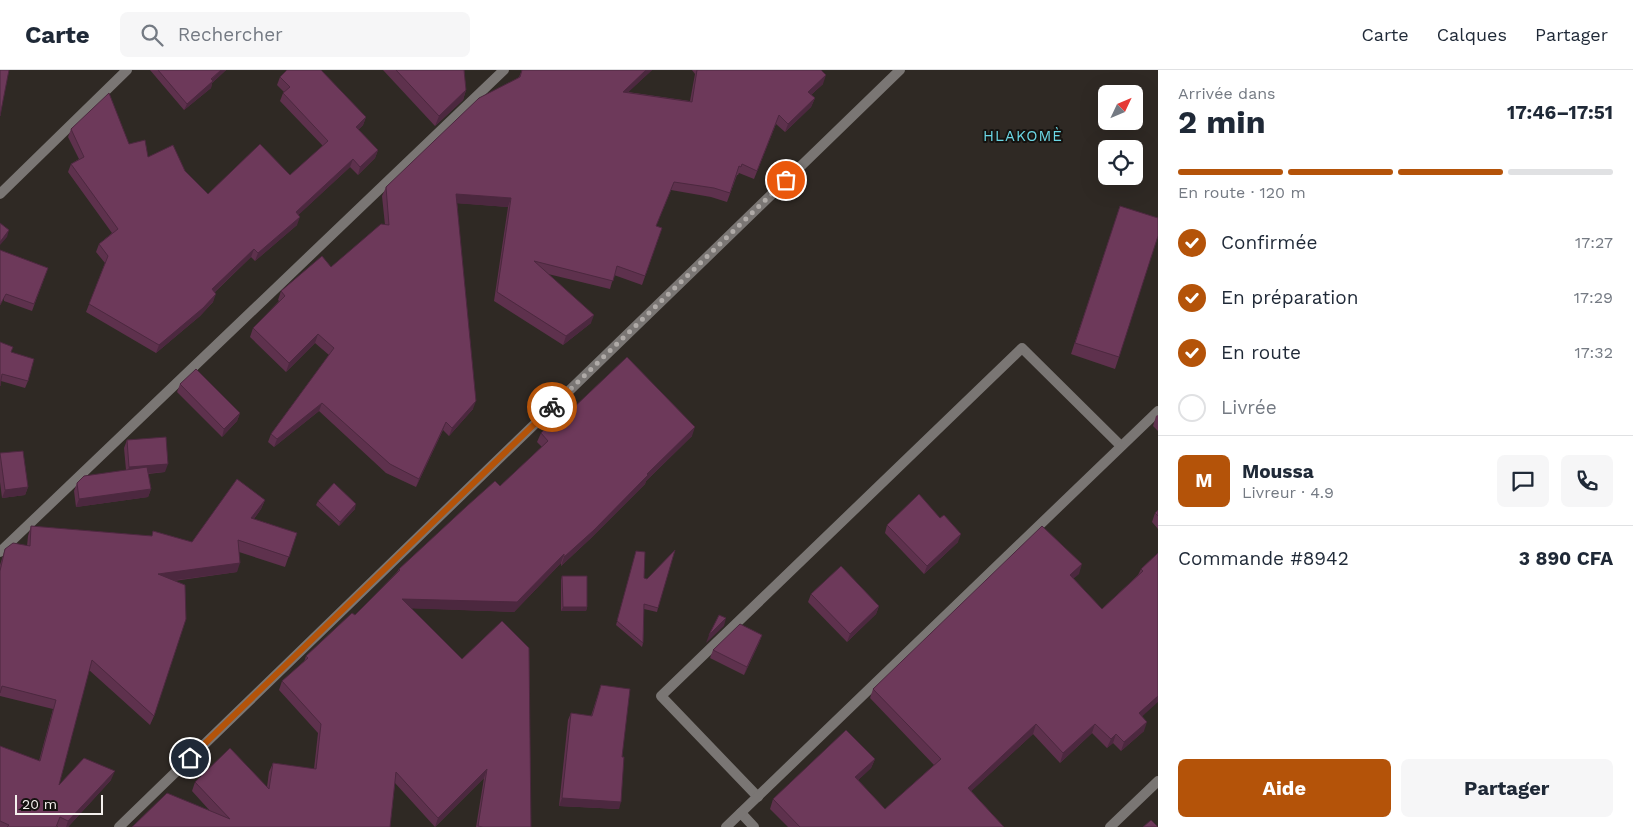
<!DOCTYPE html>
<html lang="fr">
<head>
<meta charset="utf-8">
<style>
	:root { --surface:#fff; --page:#f6f6f7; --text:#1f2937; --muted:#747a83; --line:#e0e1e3; --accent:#b45309 }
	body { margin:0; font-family:"Work Sans",sans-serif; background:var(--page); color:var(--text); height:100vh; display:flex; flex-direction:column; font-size:19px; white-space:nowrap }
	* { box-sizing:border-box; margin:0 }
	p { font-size:16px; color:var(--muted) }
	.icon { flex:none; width:28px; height:28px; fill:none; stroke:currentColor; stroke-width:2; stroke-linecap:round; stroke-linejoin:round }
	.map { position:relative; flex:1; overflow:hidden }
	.sheet { display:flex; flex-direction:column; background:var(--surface); width:475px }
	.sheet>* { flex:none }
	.needle { width:32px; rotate:46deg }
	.buttons { position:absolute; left:1098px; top:15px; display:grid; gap:10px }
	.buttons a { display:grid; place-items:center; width:45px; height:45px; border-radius:8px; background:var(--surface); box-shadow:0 5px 20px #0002; font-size:25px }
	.scale { position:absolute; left:15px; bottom:12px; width:88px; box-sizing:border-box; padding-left:5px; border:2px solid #f4f0ed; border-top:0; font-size:14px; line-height:18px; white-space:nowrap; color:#f4f0ed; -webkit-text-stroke:4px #151310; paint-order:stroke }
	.pin { position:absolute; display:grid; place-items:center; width:42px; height:42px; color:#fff; margin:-21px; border:2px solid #fff; border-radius:50%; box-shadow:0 1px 5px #0007 }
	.courier { position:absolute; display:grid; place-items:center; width:50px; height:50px; margin:-25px; border:4px solid #b45309; border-radius:50%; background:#fff; color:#222; box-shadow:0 1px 6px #0007 }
	.overview em { font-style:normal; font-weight:700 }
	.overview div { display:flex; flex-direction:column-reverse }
	.overview { display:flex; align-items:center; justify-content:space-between; height:85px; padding:0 20px }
	h1 { font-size:32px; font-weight:700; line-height:38px }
	.bar { display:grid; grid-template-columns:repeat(4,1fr); gap:8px 5px; align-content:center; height:60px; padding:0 20px }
	.bar i { height:6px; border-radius:4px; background:var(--line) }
	.bar .selected { background:var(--accent) }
	.bar p { grid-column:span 4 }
	.line { display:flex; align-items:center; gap:12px; padding:0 20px; border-top:1px solid var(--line) }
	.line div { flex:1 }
	.round { display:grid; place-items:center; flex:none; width:52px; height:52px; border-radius:8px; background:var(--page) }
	ol { padding:0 20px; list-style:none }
	li { display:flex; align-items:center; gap:15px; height:55px }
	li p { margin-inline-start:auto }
	li .icon { padding:5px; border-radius:50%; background:var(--accent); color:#fff; stroke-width:4 }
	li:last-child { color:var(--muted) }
	li i { width:28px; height:28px; border:2px solid var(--line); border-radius:50% }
	.button { display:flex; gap:10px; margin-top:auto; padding:10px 20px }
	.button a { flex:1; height:58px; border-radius:8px; background:var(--accent); color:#fff; font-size:20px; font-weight:700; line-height:58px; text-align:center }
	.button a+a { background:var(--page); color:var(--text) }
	header { display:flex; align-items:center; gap:30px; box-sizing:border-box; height:70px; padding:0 25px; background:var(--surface); border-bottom:1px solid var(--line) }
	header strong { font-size:24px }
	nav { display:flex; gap:28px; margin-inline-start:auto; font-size:18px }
	.search { width:350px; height:45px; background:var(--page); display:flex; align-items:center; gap:12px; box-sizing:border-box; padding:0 18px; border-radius:8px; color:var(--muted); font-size:19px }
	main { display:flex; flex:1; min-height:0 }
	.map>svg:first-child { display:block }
</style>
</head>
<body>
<header>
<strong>Carte</strong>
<div class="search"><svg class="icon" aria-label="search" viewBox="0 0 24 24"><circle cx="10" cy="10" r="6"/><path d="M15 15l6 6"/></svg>Rechercher</div>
<nav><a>Carte</a><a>Calques</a><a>Partager</a></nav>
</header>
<main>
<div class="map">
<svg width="1158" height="757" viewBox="0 0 1158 757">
	<rect width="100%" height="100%" fill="#2f2924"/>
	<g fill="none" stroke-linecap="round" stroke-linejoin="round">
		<g stroke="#7a7674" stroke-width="10">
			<path d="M0 124 127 0"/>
			<path d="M0 482 504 0"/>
			<path d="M758 727 661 626 1022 278 1121 376"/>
			<path d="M741 743 754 757"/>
			<path d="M119 757 900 0"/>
			<path d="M726 757 1158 341"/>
			<path d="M1110 757 1158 711"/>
		</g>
	</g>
	<g fill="#5e314d">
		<path d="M150 0H226L212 13 211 18 184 40Z"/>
		<path d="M383 0H464L466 20 463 30 435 56Z"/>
		<path d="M522 0H652L628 22 690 31 695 4 692 0H821L823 14 811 25 815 28 811 37 785 62 776 54 754 109 739 103 738 105H737L727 132 711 127 671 120 656 156 662 158 642 215 614 205 610 219 548 204 591 253 563 275 494 231 508 137 457 133 473 339 449 366 443 360 416 417 386 403 319 341 274 377 268 372 271 364 329 285 315 273 286 302 250 267 253 258 279 231 278 230 281 221 331 197 385 155 382 126 386 117 519 7Z"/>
		<path d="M280 7 366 47 363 55 358 60 378 80 375 88 358 105 350 97 298 145 297 155 255 191 251 187 215 222 213 232 200 246 156 283 86 242 105 193 96 182 99 174 112 163 68 102 71 94 79 89 68 67 71 59 129 74 148 87 185 101 208 124 290 105 323 76 280 31 283 23 284 22 277 15Z"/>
		<path d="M1120 136 1119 287 1115 299 1071 284Z"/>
		<path d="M0 180 48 198 32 241 4 231Z"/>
		<path d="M0 272 11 282 28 311 25 318 1 311Z"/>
		<path d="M180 314 240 343 237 351 222 367 177 322Z"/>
		<path d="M569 342 692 366 646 411 645 414 590 469 561 496V493L514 542 412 538 531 757H476L484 708 435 757 395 713 390 757H132L211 742 192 721 195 712 267 717 269 702 273 693 314 699 318 663 279 620 282 611 304 592 306 586 355 545 397 502 399 499 500 416 542 377 537 372 541 363Z"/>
		<path d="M1158 345V361L1153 356 1156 346Z"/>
		<path d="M127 370 165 402 148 404 151 419 148 427 76 437 74 421 77 413 126 400 124 378Z"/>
		<path d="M0 383 28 417 25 425 2 428 0 412Z"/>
		<path d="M265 430 261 439 254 449 297 463 285 497 239 482 237 502 174 511 154 646 150 655 89 600 59 715 111 710 68 757H58L57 756V757H0V676L39 691 53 639 0 626V495L5 479 27 476 28 466 31 456 152 466 153 461 192 472Z"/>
		<path d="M318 431 355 439 339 456 316 435Z"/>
		<path d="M1158 440V459L1152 452 1155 443Z"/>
		<path d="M887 455 958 472 924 504 885 463Z"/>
		<path d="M636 481 644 508 658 538 657 542 644 539 643 573 642 577 616 555Z"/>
		<path d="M1158 483 1142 646 1144 661 1121 681 1113 673 1107 678 1092 663 1060 693 1033 664 971 721 1004 757H788L770 739 773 729 875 689 871 698 858 710 885 739 934 695 870 628 873 619 1079 504 1073 508 1102 539 1138 505 1141 499Z"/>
		<path d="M562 506 587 537 586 541H561V510Z"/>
		<path d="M811 524 879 536 876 544 847 572 808 532Z"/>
		<path d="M762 565 759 573 744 605 710 588 713 580Z"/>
		<path d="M601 615 622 687 619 739 559 736 568 650 571 643 591 646Z"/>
	</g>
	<g fill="#4c283f">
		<path d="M221 0H226L212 13 211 18 184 40 187 34Z"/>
		<path d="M646 0H652L620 30 623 22Z"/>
		<path d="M826 5 823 14 805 30 808 22Z"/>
		<path d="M466 20 463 30 435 56 439 46Z"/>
		<path d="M815 28 811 37 785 62 788 54Z"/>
		<path d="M366 47 363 55 353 65 356 57Z"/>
		<path d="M378 80 375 88 358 105 360 97Z"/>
		<path d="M353 89 350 97 293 150 296 142Z"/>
		<path d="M456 124 511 128 508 137 453 133Z"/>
		<path d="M300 147 297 155 255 191 258 183Z"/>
		<path d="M9 160 7 167 0 175V172Z"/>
		<path d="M254 179 251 187 209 227 212 219Z"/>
		<path d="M216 224 213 232 200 246 156 283 159 275Z"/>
		<path d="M594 245 591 253 563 275 566 266Z"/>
		<path d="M318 264 315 273 286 302 289 293Z"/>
		<path d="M476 331 473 339 449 366 452 358Z"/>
		<path d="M322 333 319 341 274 377 277 369Z"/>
		<path d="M240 343 237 351 222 367 224 359Z"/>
		<path d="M446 352 443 360 416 417 419 409Z"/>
		<path d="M695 357 692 366 646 411 645 414 590 469 561 496 564 487 647 404Z"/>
		<path d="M168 394 165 402 126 405 129 397Z"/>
		<path d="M28 417 25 425 2 428 5 420Z"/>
		<path d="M151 419 148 427 76 437 79 429Z"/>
		<path d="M265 430 261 439 248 457 251 448Z"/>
		<path d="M356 434 355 439 339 456 340 452Z"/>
		<path d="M961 464 958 472 924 504 927 496Z"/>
		<path d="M564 484 561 493 514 542 399 538 402 529Z"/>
		<path d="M240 493 237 502 154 513 158 504Z"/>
		<path d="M1082 494 1079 504 1067 514 1070 505Z"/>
		<path d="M879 536 876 544 847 572 850 564Z"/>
		<path d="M563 537H587L586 541H561Z"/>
		<path d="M726 548 724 556 706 573 709 565Z"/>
		<path d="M762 565 759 573 744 605 747 597Z"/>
		<path d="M1158 626V632L1136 652 1139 643Z"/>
		<path d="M1147 652 1144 661 1121 681 1124 672Z"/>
		<path d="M1036 654 1033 664 965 727 968 718Z"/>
		<path d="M1095 654 1092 663 1060 693 1063 683Z"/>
		<path d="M1116 664 1113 673 1107 678 1111 669Z"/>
		<path d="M875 689 871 698 852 716 855 707Z"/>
		<path d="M487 699 484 708 435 757 438 748Z"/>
		<path d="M115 701 111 710 68 757H66L68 751Z"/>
		<path d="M562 728 621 732 619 739 559 736Z"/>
	</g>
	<g fill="#6d395a" stroke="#4c283f">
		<path d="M0 0H9L0 46Z"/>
		<path d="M158 0H221L211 9 213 11 187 34Z"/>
		<path d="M287 0H321L366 47 356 57 378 80 360 97 353 89 296 142 300 147 258 183 254 179 212 219 216 224 203 238 159 275 89 234 108 186 99 174 118 159 71 94 84 87 71 59 109 23 129 74 145 70 148 87 173 75 185 101 208 124 260 74 290 105 328 71 283 23 290 17 280 7Z"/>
		<path d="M396 0H464L466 20 439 46Z"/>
		<path d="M522 0H646L623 22 692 32 697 0H821L826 5 808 22 815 28 788 54 779 45 757 101 742 94 741 97 739 96 730 123 714 118 674 112 656 156 662 158 645 206 617 196 613 211 534 191 594 245 566 266 497 222 511 128 456 124 476 331 452 358 446 352 419 409 390 394 322 333 277 369 271 364 334 278 318 264 289 293 253 258 285 226 281 221 322 186 331 197 381 154 389 155 386 117 479 28 520 7Z"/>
		<path d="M1120 136 1158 148V166L1119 287 1075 273Z"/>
		<path d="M0 153 9 160 0 172Z"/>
		<path d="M0 180 48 198 34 234 6 224 0 235Z"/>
		<path d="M0 272 13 277 11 282 34 289 28 311 2 304 0 316Z"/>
		<path d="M627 287 695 357 647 404 648 405 594 460 564 487V484L517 532 402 529 462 589 502 551 529 578 531 757H483L478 756 487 699 438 748 396 702 390 757H132L167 723 230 749 195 712 230 678 269 719 273 693 316 699 321 654 282 611 308 588 306 586 352 543 355 545 400 500 399 499 467 436 495 411 500 416 548 371 541 363 565 338 569 342Z"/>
		<path d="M196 299 240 343 224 359 180 314Z"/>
		<path d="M166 367 168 394 129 397 127 370Z"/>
		<path d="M23 381 28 417 5 420 0 383Z"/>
		<path d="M147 397 151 419 79 429 77 413 84 406Z"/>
		<path d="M237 409 265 430 251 448 297 463 289 487 238 470 240 493 158 504 185 515 186 549 154 646 92 590 59 715 84 688 115 701 68 751 60 747 56 757H7L9 755 0 751V676L40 691 56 630 2 616 0 623V501L5 479 13 473 30 476 31 456 152 466 153 461 192 472Z"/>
		<path d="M334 413 356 434 340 452 318 431Z"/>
		<path d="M919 424 940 448 944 445 961 464 927 496 887 455Z"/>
		<path d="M1158 440V446L1155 443Z"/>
		<path d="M1042 456 1082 494 1070 505 1102 539 1143 501 1141 499 1158 483V626L1139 643 1147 652 1124 672 1116 664 1111 669 1095 654 1063 683 1036 654 968 718 1004 757H800L773 729 846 660 875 689 855 707 885 739 941 689 873 619Z"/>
		<path d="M675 480 658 538 644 534 643 573 617 551 636 481 645 482 644 508 647 509Z"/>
		<path d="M841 496 879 536 850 564 811 524Z"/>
		<path d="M562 506H587V537H563Z"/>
		<path d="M719 545 726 548 709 565Z"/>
		<path d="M740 554 762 565 747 597 713 580Z"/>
		<path d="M601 615 630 619 622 687H624L621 732 562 728 571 643 592 646Z"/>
		<path d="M1151 750 1158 757H1143Z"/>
	</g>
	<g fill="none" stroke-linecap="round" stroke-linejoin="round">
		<path stroke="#afaaa7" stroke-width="5" stroke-dasharray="0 9" d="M552 337 786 110"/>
		<path stroke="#b45309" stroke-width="6" d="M190 688 552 337"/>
	</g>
	<g text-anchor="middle" stroke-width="4" stroke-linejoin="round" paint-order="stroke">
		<g font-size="15" letter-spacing="1" fill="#6cd7e5" stroke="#151310">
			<text x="1023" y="71">HLAKOMÈ</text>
		</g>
	</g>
</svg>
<div class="buttons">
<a><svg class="needle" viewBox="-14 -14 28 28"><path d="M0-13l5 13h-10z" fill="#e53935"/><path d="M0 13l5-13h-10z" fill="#747a83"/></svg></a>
<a><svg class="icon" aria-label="locate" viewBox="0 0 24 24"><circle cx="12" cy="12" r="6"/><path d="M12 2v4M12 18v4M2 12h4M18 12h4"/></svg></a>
</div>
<div class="scale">20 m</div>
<div class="pin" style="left:786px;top:110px;background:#ea580c"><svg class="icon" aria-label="bag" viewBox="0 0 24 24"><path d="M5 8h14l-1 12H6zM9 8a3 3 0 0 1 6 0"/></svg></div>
<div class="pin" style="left:190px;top:688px;background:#1f2937"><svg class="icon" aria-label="home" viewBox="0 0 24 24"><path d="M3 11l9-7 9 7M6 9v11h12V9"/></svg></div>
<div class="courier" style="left:552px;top:337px"><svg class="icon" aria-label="bike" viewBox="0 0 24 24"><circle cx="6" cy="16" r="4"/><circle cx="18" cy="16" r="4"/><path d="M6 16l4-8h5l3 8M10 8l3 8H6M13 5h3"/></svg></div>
</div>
<section class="sheet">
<div class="overview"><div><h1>2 min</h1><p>Arrivée dans</p></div><em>17:46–17:51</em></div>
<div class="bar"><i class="selected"></i><i class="selected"></i><i class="selected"></i><i></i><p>En route · 120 m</p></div>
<ol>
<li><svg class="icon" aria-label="check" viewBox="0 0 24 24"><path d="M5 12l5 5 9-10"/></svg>Confirmée<p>17:27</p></li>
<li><svg class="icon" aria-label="check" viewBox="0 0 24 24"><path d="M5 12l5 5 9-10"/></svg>En préparation<p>17:29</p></li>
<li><svg class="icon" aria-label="check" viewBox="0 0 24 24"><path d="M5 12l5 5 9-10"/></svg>En route<p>17:32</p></li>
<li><i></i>Livrée</li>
</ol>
<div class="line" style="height:90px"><b class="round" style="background:var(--accent);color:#fff">M</b><div><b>Moussa</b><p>Livreur · 4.9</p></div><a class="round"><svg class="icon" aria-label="chat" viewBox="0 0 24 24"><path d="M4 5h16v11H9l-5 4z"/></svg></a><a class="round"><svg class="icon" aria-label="phone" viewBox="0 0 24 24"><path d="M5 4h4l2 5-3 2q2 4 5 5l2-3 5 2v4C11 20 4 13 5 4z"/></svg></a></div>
<div class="line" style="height:65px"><div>Commande #8942</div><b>3 890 CFA</b></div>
<div class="button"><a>Aide</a><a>Partager</a></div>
</section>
</main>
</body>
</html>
